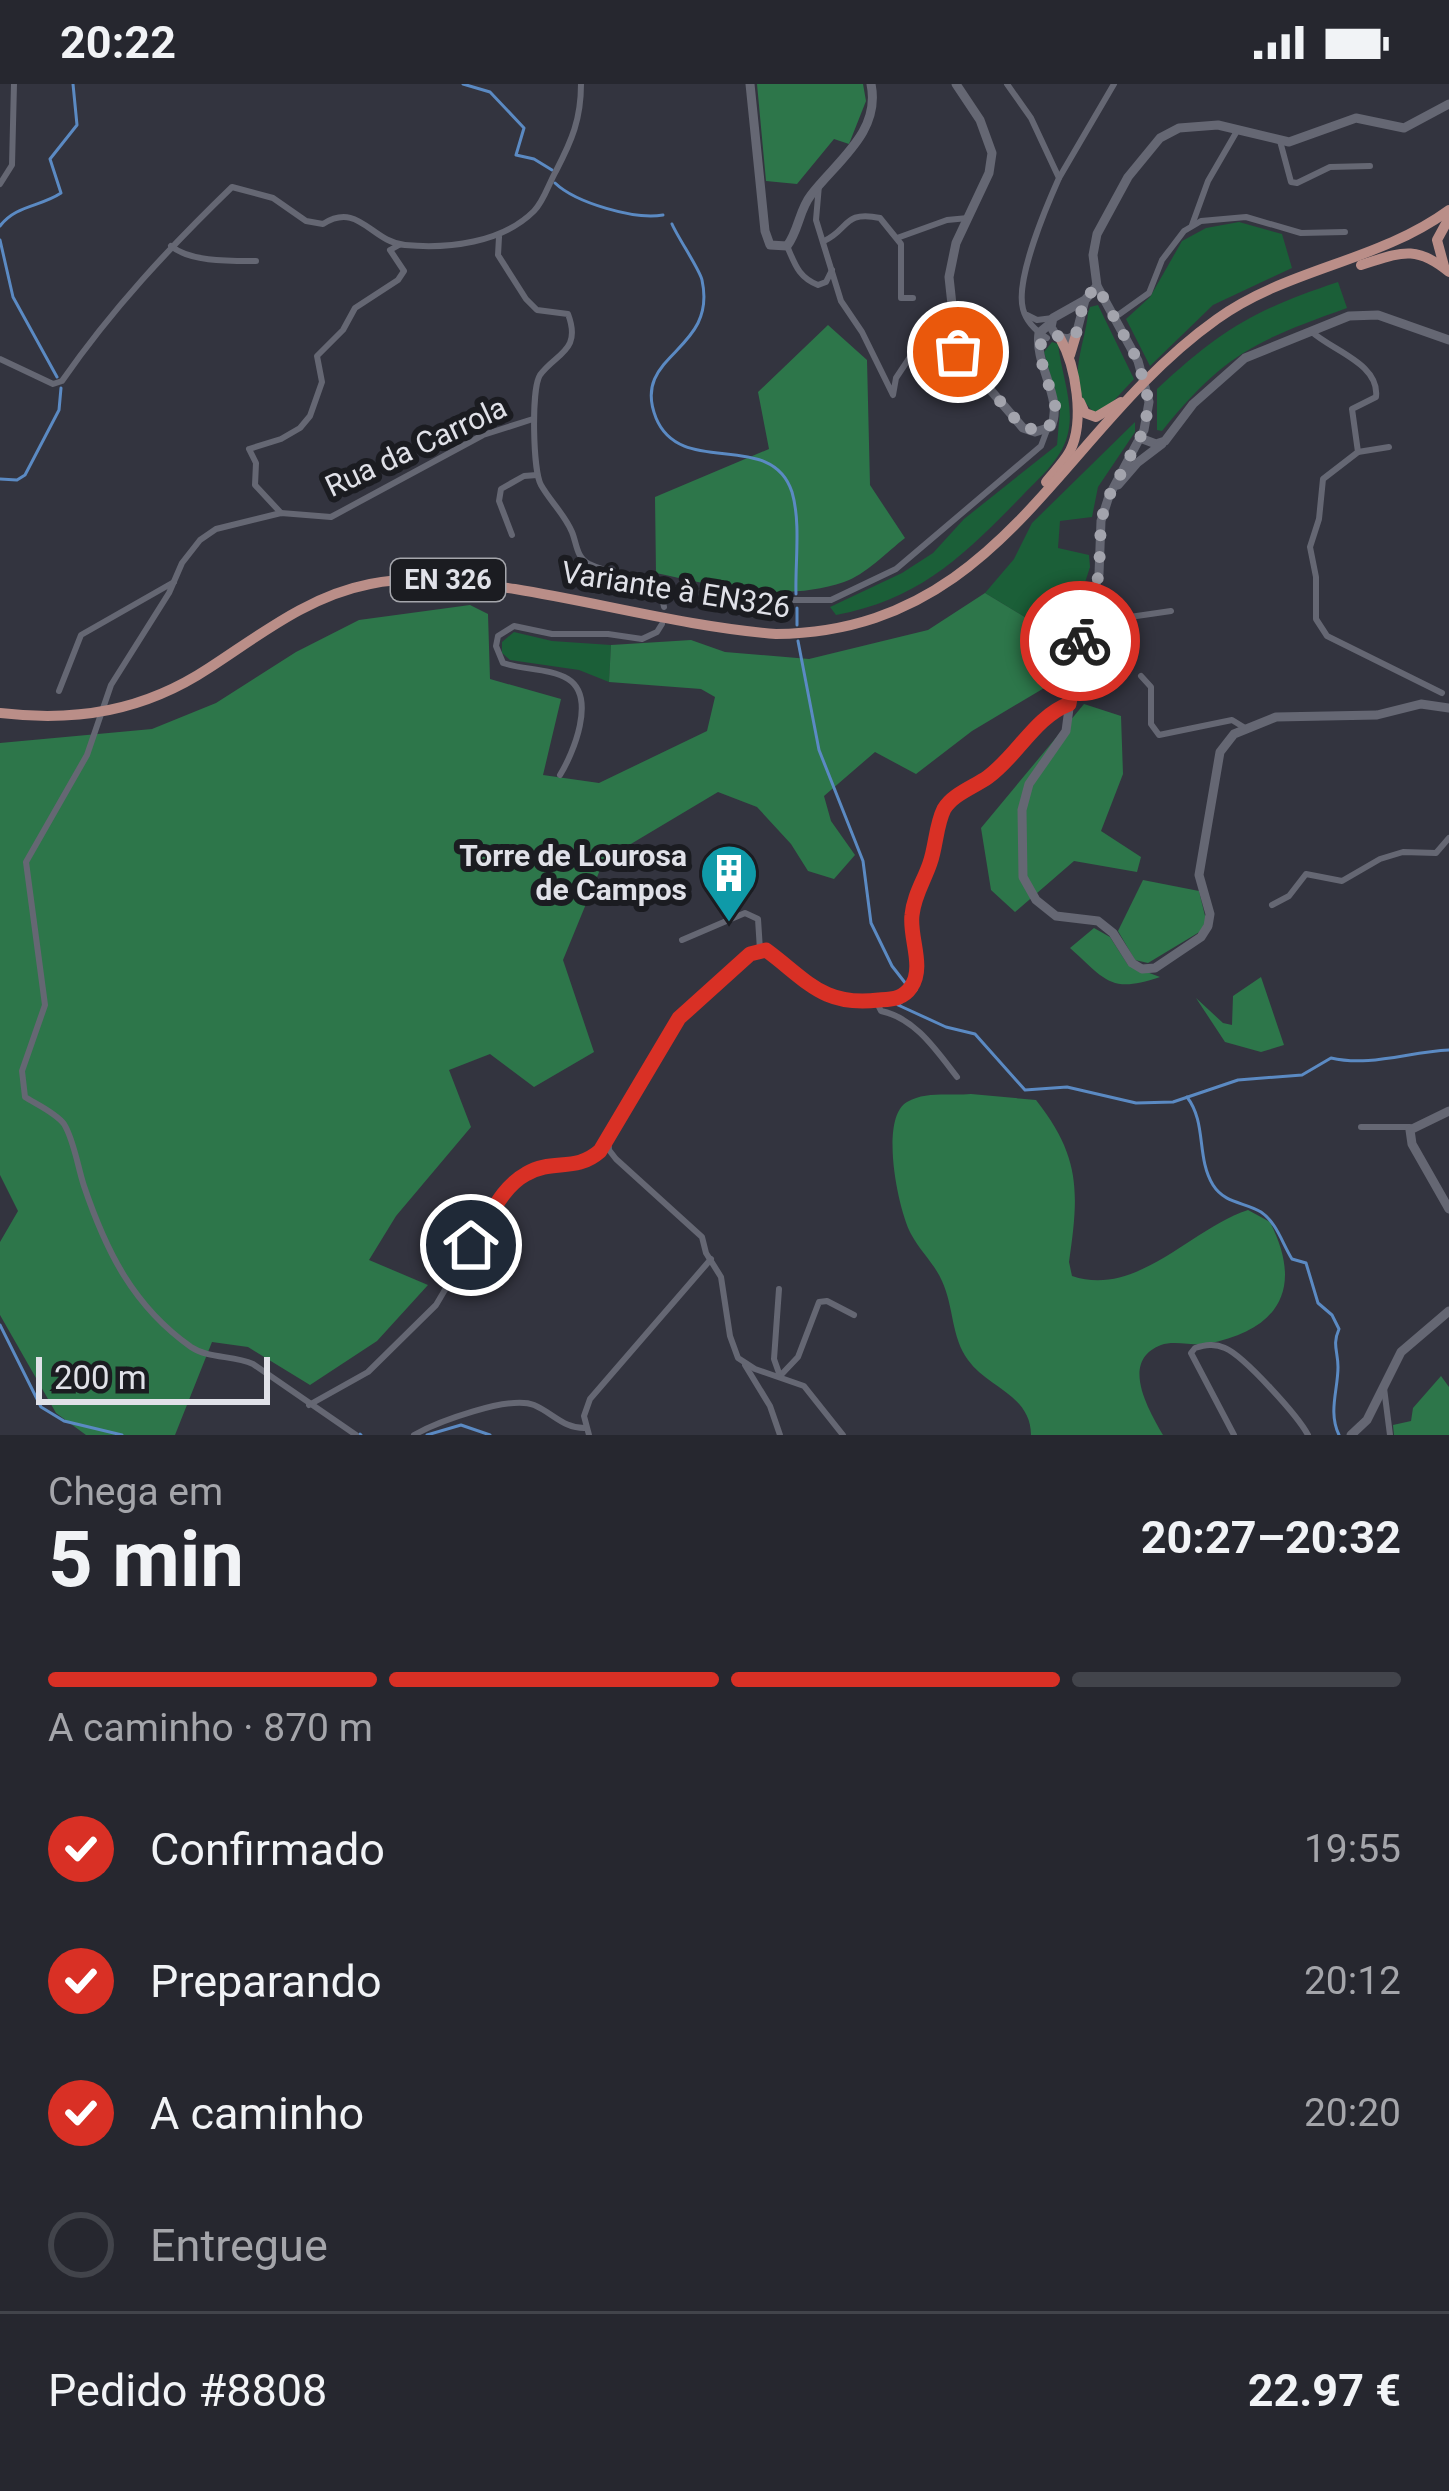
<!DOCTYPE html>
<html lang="pt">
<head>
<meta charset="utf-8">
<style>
	:root { --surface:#26272f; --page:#2e2f37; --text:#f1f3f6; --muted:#a4a5aa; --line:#42444b; --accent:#d93025 }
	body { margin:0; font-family:Roboto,sans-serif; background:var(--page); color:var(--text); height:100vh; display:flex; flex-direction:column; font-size:45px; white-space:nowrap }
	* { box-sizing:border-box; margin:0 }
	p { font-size:39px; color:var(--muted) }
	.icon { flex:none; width:66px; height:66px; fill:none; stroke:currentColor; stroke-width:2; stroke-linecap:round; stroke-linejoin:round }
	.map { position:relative; height:1351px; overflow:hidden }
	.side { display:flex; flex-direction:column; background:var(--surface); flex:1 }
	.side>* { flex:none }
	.scale { position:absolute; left:36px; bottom:30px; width:234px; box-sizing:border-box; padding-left:12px; border:6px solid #e0e1e8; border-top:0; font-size:33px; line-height:42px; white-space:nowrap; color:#e0e1e8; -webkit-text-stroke:9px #1b1c21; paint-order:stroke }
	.pin { position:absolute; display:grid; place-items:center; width:102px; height:102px; color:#fff; margin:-51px; border:6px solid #fff; border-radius:50%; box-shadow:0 3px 12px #0007 }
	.courier { position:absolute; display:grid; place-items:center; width:120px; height:120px; margin:-60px; border:9px solid #d93025; border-radius:50%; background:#fff; color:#222; box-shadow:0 3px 15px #0007 }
	.head em { font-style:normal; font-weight:700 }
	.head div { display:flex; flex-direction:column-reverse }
	.head { display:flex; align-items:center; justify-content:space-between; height:204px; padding:0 48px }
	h1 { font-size:78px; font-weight:700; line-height:90px }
	.bar { display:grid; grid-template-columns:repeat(4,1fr); gap:18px 12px; align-content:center; height:144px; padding:0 48px }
	.bar i { height:15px; border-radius:9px; background:var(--line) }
	.bar .on { background:var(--accent) }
	.bar p { grid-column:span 4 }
	.line { display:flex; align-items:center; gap:30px; padding:0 48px; border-top:3px solid var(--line) }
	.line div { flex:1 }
	ol { padding:0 48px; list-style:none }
	li { display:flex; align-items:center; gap:36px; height:132px }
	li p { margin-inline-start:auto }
	li .icon { padding:12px; border-radius:50%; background:var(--accent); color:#fff; stroke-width:4 }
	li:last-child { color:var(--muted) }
	li i { width:66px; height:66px; border:6px solid var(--line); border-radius:50% }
	.status { display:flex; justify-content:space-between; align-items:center; height:84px; padding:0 60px; background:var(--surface); direction:ltr }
	.status svg { height:33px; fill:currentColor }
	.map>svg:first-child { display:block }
</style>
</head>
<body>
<div class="status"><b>20:22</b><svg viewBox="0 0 49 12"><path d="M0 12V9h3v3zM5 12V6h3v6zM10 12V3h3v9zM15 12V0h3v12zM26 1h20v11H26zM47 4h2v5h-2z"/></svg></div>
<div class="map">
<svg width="1449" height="1351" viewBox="0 0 1449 1351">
	<rect width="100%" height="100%" fill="#33343f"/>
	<g fill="#1b5f38">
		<path d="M1239 138 1282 150 1292 184 1213 221 1150 282 1126 235 1150 213 1182 157 1206 144Z"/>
		<path d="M1338 198 1347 224C1255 257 1224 270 1162 347L1157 346V305C1222 245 1254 226 1338 198Z"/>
		<path d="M1098 221 1134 295 1107 324 1095 329C1063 301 1085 263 1088 229L1090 223Z"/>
		<path d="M1052 258 1058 260C1061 289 1076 324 1067 353 1060 377 1038 395 1022 412 964 471 921 515 836 531L830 523 902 489 933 469 964 435 1057 361 1060 326 1044 268Z"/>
		<path d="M1135 338V348L1098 403 1092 433 1060 437 1058 464 1089 471 1090 483 1066 558 985 509 1014 475 1032 439Z"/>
		<path d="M514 548 552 557 611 561 609 598 579 586 510 576 502 569V558Z"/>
	</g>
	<g fill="#2d764a">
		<path d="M757 0H863L866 17 849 60 834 55 797 100 766 97Z"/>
		<path d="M828 241 867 276 870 401 905 454C887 468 865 491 844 498 783 519 715 502 656 489L655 413 769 365 758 308Z"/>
		<path d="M985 509 1066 558 1061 594 972 647 916 690 875 668 824 712 831 737 855 771 834 795 808 787 791 760 757 723 718 708 604 776 563 876 594 968 534 1003 490 970 449 986 471 1043 396 1132 369 1176 428 1201 377 1257 310 1301 248 1263 212 1258 175 1351H86L56 1329 0 1231V1158L18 1127 0 1091V659L152 645 216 619 296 568 359 536 470 521 488 530 490 595 561 615 543 691 599 699 707 647 715 613 701 605 609 598 611 561 691 556 725 568 809 575 928 546Z"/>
		<path d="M1084 620 1121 632 1123 690 1101 747 1141 773 1137 788 1074 777 1015 828 991 806 981 744Z"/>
		<path d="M1143 796 1199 807 1206 836 1201 847 1148 879 1135 876 1118 847Z"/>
		<path d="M1094 844 1110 853 1128 881 1160 893C1110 910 1106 896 1070 864Z"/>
		<path d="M1261 893 1284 961 1261 968 1225 958 1196 914 1223 939 1232 941 1233 912Z"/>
		<path d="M971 1010 1036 1016C1081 1073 1079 1109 1069 1178L1072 1192C1137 1214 1190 1145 1248 1126L1270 1138C1304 1205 1279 1246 1207 1260 1193 1262 1174 1256 1161 1261 1119 1277 1149 1326 1163 1351H1031C1031 1311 988 1304 968 1276 951 1253 954 1223 942 1197 934 1179 920 1167 911 1150 898 1126 879 1034 907 1018 926 1007 949 1012 971 1010Z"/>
		<path d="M1441 1292 1449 1303V1351H1394L1393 1341 1411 1337 1413 1324Z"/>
	</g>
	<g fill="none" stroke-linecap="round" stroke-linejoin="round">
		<g stroke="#5b8ac3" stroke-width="3">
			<path d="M463 0 490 8 524 44 516 71 534 75 552 86"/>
			<path d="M555 99C576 119 635 136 663 131"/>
			<path d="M672 140C678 154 700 186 702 196 718 269 630 269 656 334 681 395 771 344 792 408 801 439 795 478 796 510"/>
			<path d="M0 142C16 121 40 123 61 109L50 75 77 41 73 0"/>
			<path d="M0 156 13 213 57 293"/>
			<path d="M0 395 17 396 25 391 59 326 61 304"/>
			<path d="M797 524V541"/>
			<path d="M798 557 819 666 863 777 871 839 892 882 906 900"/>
			<path d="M916 906 898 921 946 943 975 950 1025 1006 1067 1003 1136 1019 1173 1018 1238 996 1302 991 1331 974C1370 983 1408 968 1449 966"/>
			<path d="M1187 1013C1207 1039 1196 1073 1213 1101 1225 1120 1245 1118 1261 1128 1277 1139 1282 1159 1292 1175L1306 1179 1318 1219 1332 1231 1339 1245C1332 1261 1338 1267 1338 1283 1338 1306 1328 1328 1339 1351"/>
			<path d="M0 1241 41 1323 64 1337 122 1351"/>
			<path d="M360 1350 361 1351"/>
			<path d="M427 1351 461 1341 490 1351"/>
		</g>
		<g stroke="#656773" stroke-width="6">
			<path d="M1007 0 1031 34 1059 94C1047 121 1015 196 1023 225 1026 237 1036 247 1047 254"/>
			<path d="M1280 57 1291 98 1297 99 1330 83 1370 82"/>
			<path d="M1059 94 1114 0"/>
			<path d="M0 100 12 81 14 0"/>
			<path d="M819 101 816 136 841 217 862 248 893 311 896 294 918 261 923 260 936 275 958 268"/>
			<path d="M1192 141 1208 97 1237 47"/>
			<path d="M499 153 498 171 526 215 537 226 568 230C582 267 556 269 540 291 531 305 533 387 541 401 550 417 565 431 572 448 577 460 576 473 589 480 611 491 638 491 660 503L664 523"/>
			<path d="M897 154 947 136 968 134"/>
			<path d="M824 157C849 146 843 126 880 134L901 160V214H913"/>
			<path d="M171 162C190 178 230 177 256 177"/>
			<path d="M787 162C795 180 798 193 818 201L826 198 832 186"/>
			<path d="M1027 231 1037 236 1053 234"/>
			<path d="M1114 234 1149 209 1162 176 1184 147 1201 137 1246 133 1301 149 1345 148"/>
			<path d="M1312 248C1333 267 1380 280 1376 313L1352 325 1358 368 1323 395 1319 435 1310 463 1316 493V535L1327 552 1442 609"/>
			<path d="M0 275 53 300 62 297C112 225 169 164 232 103L273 114 306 137 323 140C359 117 371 158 405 161 448 165 502 159 534 127 544 117 549 99 556 87 572 56 581 35 581 0"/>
			<path d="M1358 368 1389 363"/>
			<path d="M281 429 255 401 256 379 249 365 281 355 300 344 310 332 322 298 317 272 343 246 355 224 398 196 404 187 390 166 399 161"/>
			<path d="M512 451 499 417 501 405 524 392 537 391"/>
			<path d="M660 503 754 516H831L896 485 1041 362 1047 346"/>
			<path d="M1141 592 1151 603V640L1159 651 1232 636 1245 644"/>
			<path d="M1072 595 1078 593 1095 559 1116 535 1171 527"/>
			<path d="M59 607 81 551 174 498"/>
			<path d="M560 691C573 670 597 613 568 595 550 584 523 586 503 579L496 562 498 552 514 542 552 550H608L642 555 657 548 662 540"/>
			<path d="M1272 821 1289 812 1306 790 1342 797 1380 775 1403 768 1436 769 1449 754"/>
			<path d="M682 856 745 829 758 835 760 866"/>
			<path d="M876 917 881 927C915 934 936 966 957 993"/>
			<path d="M1361 1043H1410"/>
			<path d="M779 1205 774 1275 780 1292 798 1273 819 1218 827 1217 854 1231"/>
			<path d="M745 1281 770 1322 780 1351"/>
			<path d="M1384 1304 1390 1351"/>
			<path d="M309 1321 368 1288 436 1221 495 1121 518 1096 549 1082 583 1080 607 1058"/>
			<path d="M356 1351 253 1280C233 1271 209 1275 191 1263 133 1222 106 1167 84 1102 78 1084 74 1056 64 1040 56 1029 36 1020 25 1013L22 987 45 921 26 778 87 671 111 601 169 509 182 479 200 456 216 445 281 429 331 433 483 351 533 335"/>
			<path d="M414 1351C437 1338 509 1311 534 1321 553 1329 564 1345 586 1344"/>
			<path d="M589 1351 584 1332 590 1315 711 1175"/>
			<path d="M843 1351 804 1302 755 1285 738 1274 730 1252 721 1193 706 1169 702 1153 616 1075 609 1066 608 1049 679 934 757 866H765L842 918 898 914 907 908 914 899 917 884 911 841 915 810 929 782 946 721 1010 674 1052 626 1068 620"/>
			<path d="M1234 1351 1191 1269 1195 1264C1205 1261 1214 1259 1225 1264 1244 1272 1298 1332 1308 1351"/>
		</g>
		<g stroke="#656773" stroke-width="9">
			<path d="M750 0 765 147 770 161 787 162C799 146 799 126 811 111 837 77 881 48 871 0"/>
			<path d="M956 0 980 36 992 69 989 89 956 159 949 193 957 267 1023 344 1035 348 1051 343C1064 314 1034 281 1039 249L1051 239"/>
			<path d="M1449 20 1404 44 1356 34 1289 58 1218 41 1179 44 1160 54 1128 93 1097 150 1093 171 1097 202 1138 277 1149 318 1144 346 1109 412 1101 437 1099 490 1076 572 1066 647 1029 700 1022 726 1023 793 1036 816 1056 832 1098 837 1113 849 1132 879 1142 885 1155 884 1201 853 1208 842 1210 830 1199 791 1220 668 1234 650 1276 633 1377 631 1421 620 1449 624"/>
			<path d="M1085 216 1076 251 1068 255 1057 253 1051 243 1053 234 1085 216 1097 202"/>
			<path d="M1140 354 1156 360 1165 357 1193 320 1245 274 1349 232 1378 231 1449 256"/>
			<path d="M1118 401 1137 379 1162 360"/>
			<path d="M1449 1027 1410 1046 1412 1060 1449 1125"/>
			<path d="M1351 1351 1367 1336 1401 1268 1449 1227"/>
		</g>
		<g stroke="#ba8e88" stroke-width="10">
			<path d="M1361 181C1400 169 1415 160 1449 188"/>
			<path d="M1444 182 1437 156 1449 134"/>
			<path d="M1070 271 1076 251"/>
			<path d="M1080 318 1085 329 1096 333 1121 318"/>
			<path d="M1046 398C1054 388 1064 378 1070 367 1085 337 1076 282 1060 254"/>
			<path d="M0 629C77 638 144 627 209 584 260 551 308 512 370 500 419 490 466 498 515 505 601 519 688 543 776 550 1003 547 1058 348 1217 235 1288 184 1378 178 1449 126"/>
		</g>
	</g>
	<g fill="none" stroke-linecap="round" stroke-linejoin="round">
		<path stroke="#a3a4ad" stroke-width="12" stroke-dasharray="0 21.6" d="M958 268 1023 344 1047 346 1057 328 1038 266 1043 256 1054 250 1064 255 1076 250 1084 216 1097 202 1138 277 1149 318 1144 346 1109 412 1101 436 1099 490 1080 557"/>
		<path stroke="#d93025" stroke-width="15" d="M471 1161C488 1138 500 1104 526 1090 553 1074 575 1089 600 1067L679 934 750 870 766 866C808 897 823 923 879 916 892 915 903 915 911 903 925 883 909 853 912 831 914 811 924 797 930 779 936 762 936 741 944 725 953 710 974 703 988 693 1018 671 1035 633 1069 620L1080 557"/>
	</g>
	<defs>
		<g id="building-pin" transform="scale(3)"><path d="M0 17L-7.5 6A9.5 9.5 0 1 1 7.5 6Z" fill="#0f9aa8" stroke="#1b1c21"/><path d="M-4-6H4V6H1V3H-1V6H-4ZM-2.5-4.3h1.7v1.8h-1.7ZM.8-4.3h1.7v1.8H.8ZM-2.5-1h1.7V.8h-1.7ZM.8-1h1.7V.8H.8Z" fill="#fff"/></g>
	</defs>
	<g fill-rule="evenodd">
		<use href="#building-pin" x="729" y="789"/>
	</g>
	<g text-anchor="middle" stroke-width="12" stroke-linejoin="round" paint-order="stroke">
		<rect fill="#1b1c21" stroke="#a5a6ac" stroke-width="3" x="391" y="475" width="114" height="42" rx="9"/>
		<g font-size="27" font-weight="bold" fill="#e0e1e8">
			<text x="448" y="505">EN 326</text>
		</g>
		<g font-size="30" fill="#e0e1e8" stroke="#1b1c21">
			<text transform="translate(416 363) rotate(-25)" y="10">Rua da Carrola</text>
			<text transform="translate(676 506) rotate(9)" y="10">Variante à EN326</text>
		</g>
		<g font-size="30" font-weight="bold" fill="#e0e1e8" stroke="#1b1c21" text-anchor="end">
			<text x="687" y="782">Torre de Lourosa<tspan x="687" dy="34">de Campos</tspan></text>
		</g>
	</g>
</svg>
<div class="scale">200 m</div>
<div class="pin" style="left:958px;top:268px;background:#ea580c"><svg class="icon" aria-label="bag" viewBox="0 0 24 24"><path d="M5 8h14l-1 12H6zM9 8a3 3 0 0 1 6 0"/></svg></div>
<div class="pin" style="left:471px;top:1161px;background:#1f2937"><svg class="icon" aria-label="home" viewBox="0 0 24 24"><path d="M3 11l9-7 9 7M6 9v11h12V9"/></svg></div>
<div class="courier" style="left:1080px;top:557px"><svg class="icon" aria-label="bike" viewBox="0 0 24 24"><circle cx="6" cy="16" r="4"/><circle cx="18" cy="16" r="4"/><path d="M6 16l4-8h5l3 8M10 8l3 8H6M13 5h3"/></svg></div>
</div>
<section class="side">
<div class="head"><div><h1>5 min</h1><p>Chega em</p></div><em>20:27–20:32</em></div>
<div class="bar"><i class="on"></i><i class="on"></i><i class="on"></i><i></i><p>A caminho · 870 m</p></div>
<ol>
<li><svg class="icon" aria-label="check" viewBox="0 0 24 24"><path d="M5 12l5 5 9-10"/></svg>Confirmado<p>19:55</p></li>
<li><svg class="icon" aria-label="check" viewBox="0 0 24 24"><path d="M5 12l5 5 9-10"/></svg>Preparando<p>20:12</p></li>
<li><svg class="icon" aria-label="check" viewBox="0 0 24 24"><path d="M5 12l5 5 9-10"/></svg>A caminho<p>20:20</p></li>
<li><i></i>Entregue</li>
</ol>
<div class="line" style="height:156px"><div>Pedido #8808</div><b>22.97 €</b></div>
</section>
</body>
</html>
